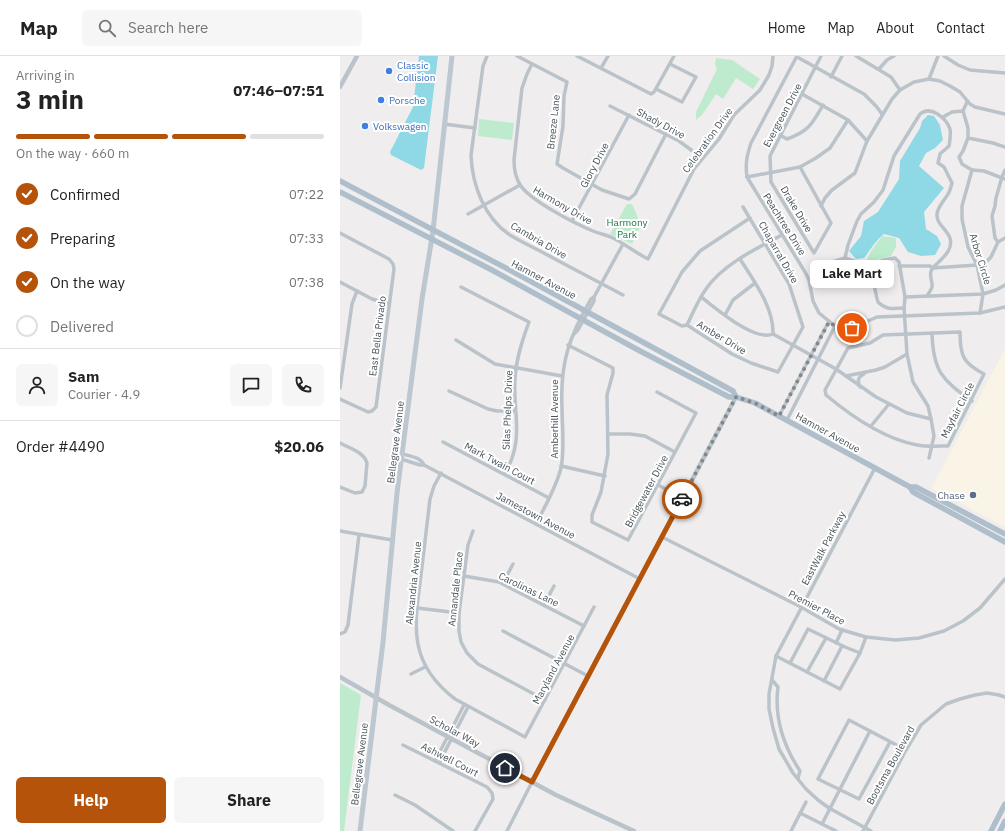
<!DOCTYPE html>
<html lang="en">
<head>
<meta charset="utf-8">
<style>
	:root { --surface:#fff; --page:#f6f6f6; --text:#222; --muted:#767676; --line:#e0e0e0; --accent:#b45309 }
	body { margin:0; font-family:"IBM Plex Sans",sans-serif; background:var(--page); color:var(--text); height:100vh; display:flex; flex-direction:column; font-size:15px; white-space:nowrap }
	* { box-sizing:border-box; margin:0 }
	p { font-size:13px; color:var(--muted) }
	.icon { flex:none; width:22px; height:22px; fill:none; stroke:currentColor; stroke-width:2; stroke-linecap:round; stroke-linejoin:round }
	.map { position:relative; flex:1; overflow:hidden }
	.sheet { display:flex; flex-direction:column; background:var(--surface); width:340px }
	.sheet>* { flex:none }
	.pin { position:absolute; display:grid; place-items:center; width:34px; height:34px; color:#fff; margin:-17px; border:2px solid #fff; border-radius:50%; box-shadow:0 1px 4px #0007 }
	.courier { position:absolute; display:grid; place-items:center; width:40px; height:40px; margin:-20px; border:3px solid #b45309; border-radius:50%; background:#fff; color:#222; box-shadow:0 1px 5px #0007 }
	.bubble { position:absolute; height:28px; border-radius:6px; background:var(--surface); box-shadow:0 2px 10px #0003; font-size:13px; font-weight:800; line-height:28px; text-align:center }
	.head em { font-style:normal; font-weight:800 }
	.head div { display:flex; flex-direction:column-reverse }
	.head { display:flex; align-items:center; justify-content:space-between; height:68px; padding:0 16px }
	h1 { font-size:26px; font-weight:800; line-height:30px }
	.bar { display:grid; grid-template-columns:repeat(4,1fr); gap:6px 4px; align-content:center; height:48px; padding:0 16px }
	.bar i { height:5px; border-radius:3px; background:var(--line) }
	.bar .on { background:var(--accent) }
	.bar p { grid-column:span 4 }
	.line { display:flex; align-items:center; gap:10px; padding:0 16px; border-top:1px solid var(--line) }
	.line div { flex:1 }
	.round { display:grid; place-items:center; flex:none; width:42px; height:42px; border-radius:6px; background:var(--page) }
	ol { padding:0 16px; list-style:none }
	li { display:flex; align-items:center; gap:12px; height:44px }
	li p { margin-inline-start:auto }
	li .icon { padding:4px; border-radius:50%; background:var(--accent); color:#fff; stroke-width:4 }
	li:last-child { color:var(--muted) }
	li i { width:22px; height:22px; border:2px solid var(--line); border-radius:50% }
	.action { display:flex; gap:8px; margin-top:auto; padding:8px 16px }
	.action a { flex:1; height:46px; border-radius:6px; background:var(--accent); color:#fff; font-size:16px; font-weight:800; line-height:46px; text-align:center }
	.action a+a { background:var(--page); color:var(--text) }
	header { display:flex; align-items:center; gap:24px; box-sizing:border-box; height:56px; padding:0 20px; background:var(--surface); border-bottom:1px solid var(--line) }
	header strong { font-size:19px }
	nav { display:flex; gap:22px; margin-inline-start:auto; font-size:14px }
	.search { width:280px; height:36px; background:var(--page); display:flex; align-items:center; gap:10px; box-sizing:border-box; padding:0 14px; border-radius:6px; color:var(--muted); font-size:15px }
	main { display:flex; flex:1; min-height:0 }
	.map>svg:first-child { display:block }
</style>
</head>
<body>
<header>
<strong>Map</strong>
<div class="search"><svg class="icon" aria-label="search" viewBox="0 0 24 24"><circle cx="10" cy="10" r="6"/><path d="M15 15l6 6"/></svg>Search here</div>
<nav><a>Home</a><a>Map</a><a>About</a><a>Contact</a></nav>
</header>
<main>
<section class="sheet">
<div class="head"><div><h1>3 min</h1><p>Arriving in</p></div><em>07:46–07:51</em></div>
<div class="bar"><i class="on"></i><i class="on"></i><i class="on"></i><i></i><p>On the way · 660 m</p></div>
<ol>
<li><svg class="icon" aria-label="check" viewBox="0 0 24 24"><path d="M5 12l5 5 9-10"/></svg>Confirmed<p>07:22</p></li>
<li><svg class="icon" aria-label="check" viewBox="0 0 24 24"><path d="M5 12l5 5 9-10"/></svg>Preparing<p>07:33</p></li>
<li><svg class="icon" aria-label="check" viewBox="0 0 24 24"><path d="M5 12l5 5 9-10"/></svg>On the way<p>07:38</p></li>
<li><i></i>Delivered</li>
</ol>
<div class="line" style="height:72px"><a class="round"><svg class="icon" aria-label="person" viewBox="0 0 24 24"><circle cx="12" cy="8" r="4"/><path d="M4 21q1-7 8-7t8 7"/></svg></a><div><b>Sam</b><p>Courier · 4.9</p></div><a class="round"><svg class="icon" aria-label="chat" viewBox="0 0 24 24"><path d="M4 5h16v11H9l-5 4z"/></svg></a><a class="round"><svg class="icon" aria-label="phone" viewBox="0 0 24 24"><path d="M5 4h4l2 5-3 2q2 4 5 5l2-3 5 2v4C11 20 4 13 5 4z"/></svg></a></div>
<div class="line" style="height:52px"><div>Order #4490</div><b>$20.06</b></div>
<div class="action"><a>Help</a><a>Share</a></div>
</section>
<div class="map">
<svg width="665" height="775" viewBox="0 0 665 775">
	<rect width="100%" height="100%" fill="#f0edee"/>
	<path fill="#faf4e7" d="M665 293V471L620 447 617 442 611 438 604 439 591 433Z"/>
	<g fill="#beebcd">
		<path d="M376 2 392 4 420 23 413 33 396 22 383 43 376 38 362 59 356 64V56L377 13 375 9Z"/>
		<path d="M139 63 174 67 172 84 138 80Z"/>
		<path d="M287 148H292L301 169 292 188 270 178Z"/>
		<path d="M542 180 556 182V191L551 200 538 203 531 209 525 208 531 195Z"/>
		<path d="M0 627 21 639 4 775H0Z"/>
	</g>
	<g fill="#8fd8e5">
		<path d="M79 0H98L84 112 81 114 51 99 50 96 73 51Z"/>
		<path d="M588 59 594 60 600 69 603 84 595 92 586 97 579 110 604 132 584 156 586 173 597 180 601 188 595 199 581 200 568 196 559 182 544 178C535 185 531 193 524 202L516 203 509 195 521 180 524 165 538 156 559 123 560 105 580 72 582 65Z"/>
		<path d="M509 209 514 211 518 217 522 220V226H519L515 222H511L504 220V213L506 210Z"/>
	</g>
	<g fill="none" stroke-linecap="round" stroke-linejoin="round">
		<g stroke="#bac3c9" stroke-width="3.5">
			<path d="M147 0 143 10 131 99C132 128 144 162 170 179 183 187 199 194 213 202 236 214 260 227 283 239"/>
			<path d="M177 0 227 26 224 40 223 70 217 108 223 112 262 134 289 143 295 138 326 78"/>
			<path d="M237 0 311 38 314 36 334 0"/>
			<path d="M457 0 411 87C407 99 405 108 407 121L465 216 469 224 473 245 479 257 495 270 512 272 537 261 640 257 665 251"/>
			<path d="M516 0 551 21 560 34"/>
			<path d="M604 0 618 9 630 14 665 17"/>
			<path d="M457 1 524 38 536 50 542 58"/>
			<path d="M192 8 187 18 182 32 174 104C174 113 175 122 181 130 191 145 236 168 253 175 260 178 267 179 273 182 285 188 296 197 308 203L354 113 379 83 394 59 420 34 429 19 432 10 433 0"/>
			<path d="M261 12 268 0"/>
			<path d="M539 13 547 4 554 0"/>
			<path d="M491 21 502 0"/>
			<path d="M589 23 598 0"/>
			<path d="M316 33 342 46 356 21 330 8"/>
			<path d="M462 38 508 64 527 85"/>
			<path d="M627 46 623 55 628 72V82L623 95 619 101 622 108 632 114 622 150V163L628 191 637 209 643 238 640 257"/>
			<path d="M270 50 339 85 362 102"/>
			<path d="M603 61 612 56 623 55"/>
			<path d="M104 68 135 72"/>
			<path d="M440 79 447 83C469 75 472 68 483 49"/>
			<path d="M628 82 653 87 665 91"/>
			<path d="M460 111 491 167 474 197 431 126 430 100 481 0"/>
			<path d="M632 114 644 115 665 123"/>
			<path d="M407 121 460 111 476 102 490 92 508 64"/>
			<path d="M481 150 485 142 492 134 515 117 527 85 552 43 560 34 574 26 589 23 600 25 610 30 620 36 630 48 635 51 665 58"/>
			<path d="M403 151 449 228 461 265 463 271 438 316 411 307 392 298 347 269 342 270 319 258 342 216 360 195 410 162"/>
			<path d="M128 158 180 129"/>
			<path d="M232 165 289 59"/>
			<path d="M0 177 49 203 53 208 54 213 36 351 32 355 28 356 0 343"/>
			<path d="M658 186 655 182 652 160 655 150 656 142 662 121 665 114"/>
			<path d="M505 202 508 189 517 165 521 158 534 146 543 134 554 100 580 58C591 49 606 62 610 73 611 79 610 84 609 90L600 98 598 107 604 111 612 127C611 131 610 135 608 138 604 145 598 150 597 158 596 168 607 173 610 182 614 196 599 204 592 213 588 219 593 225 592 231 591 234 589 237 587 240"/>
			<path d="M555 202 559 206 565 241 564 252C553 253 546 254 538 246 536 241 536 235 534 230 533 226 530 222 530 218 529 206 546 203 555 202Z"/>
			<path d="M400 203C414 225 434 252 433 278"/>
			<path d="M559 210H590L593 212 637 209 646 206 651 201 658 186 665 182"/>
			<path d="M488 218 495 205 505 202 531 211"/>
			<path d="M0 226 32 243 49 248"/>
			<path d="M121 231 189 266C182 285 176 303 175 323 173 348 181 374 173 399 171 406 168 412 164 418"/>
			<path d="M361 241C376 252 414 286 433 278L496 313 536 341 567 357 591 363"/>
			<path d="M565 241 643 238 656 234 665 229"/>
			<path d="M564 252 567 298 573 326 588 350 591 363 594 380 589 402"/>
			<path d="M385 259 393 244 415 227"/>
			<path d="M347 269C353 257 358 244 366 233 382 209 417 192 442 179"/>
			<path d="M620 276C620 300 623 307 644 318L608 390C598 390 587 391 577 389 545 383 511 360 486 339L485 334 508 292 530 287 543 279Z"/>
			<path d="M592 277C593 315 602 324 632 345"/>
			<path d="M234 278 238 274 254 245V241L283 188"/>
			<path d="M116 284 155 308 222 320"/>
			<path d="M228 289 273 312V317L267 339 268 398 261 436 252 459V466L288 484 356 357 317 336"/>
			<path d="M506 320 536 314 545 311 567 298"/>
			<path d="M520 331C517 325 518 321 524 318"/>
			<path d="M0 332 12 248 17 235"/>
			<path d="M109 335 148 353 157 355H175"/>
			<path d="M439 360 489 265"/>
			<path d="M447 364 495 270"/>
			<path d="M531 370 549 348"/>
			<path d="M269 378H290L305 380 335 396"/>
			<path d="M103 386 209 442"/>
			<path d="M0 387C9 392 24 396 27 407L25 430 22 436 15 437 0 431"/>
			<path d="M62 398C70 400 80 401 84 409"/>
			<path d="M61 403 80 409H84L300 523"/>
			<path d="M221 410 265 420"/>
			<path d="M101 417 94 430 90 443C87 468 84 493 81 519 74 571 68 607 115 643L185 681 254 551"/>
			<path d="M318 429 343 442"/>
			<path d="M196 468C205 450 216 432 221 412 225 392 222 371 222 351 220 307 229 281 251 243L254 241"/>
			<path d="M0 475 52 484"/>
			<path d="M133 475 128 489 119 557V575L121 586 127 597 138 608 205 644"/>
			<path d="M322 481 461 551 499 573 526 581 555 584 579 582 604 575 623 565 640 552 665 523"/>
			<path d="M124 520 159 526 244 570"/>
			<path d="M163 527 173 508"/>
			<path d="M204 549 214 530"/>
			<path d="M77 552 119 557"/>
			<path d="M163 575 248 620"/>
			<path d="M0 578 5 576 8 569 19 479"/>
			<path d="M496 587 502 574"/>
			<path d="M436 600 500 633 520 597"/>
			<path d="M450 607 468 573 505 591 520 597 526 581"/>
			<path d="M467 616 486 582"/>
			<path d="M71 618 85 611"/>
			<path d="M432 624 438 631C434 662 443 689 460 715L458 722"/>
			<path d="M484 625 502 590"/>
			<path d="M550 686 519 743 478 723 509 664 566 694"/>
			<path d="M63 689 147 731 152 737 153 743 135 775"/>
			<path d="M95 705 124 649"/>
			<path d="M99 707 128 651"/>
			<path d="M55 739 75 749 113 775"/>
			<path d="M460 757 496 775"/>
			<path d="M482 768 530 675"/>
			<path d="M167 775 192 726"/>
			<path d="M451 775 466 746"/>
			<path d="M523 775 566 694 581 669 606 648 620 643 635 639 647 637 659 639 665 641"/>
			<path d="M531 775 489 752 478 744 466 733 453 717 439 693 433 672 429 653V638L436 600 535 412"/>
		</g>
		<g stroke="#bac3c9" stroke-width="4.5">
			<path d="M0 31 17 0"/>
			<path d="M0 621 49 649 216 739 294 775"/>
			<path d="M192 726 396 341"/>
		</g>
		<path stroke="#bcc7d0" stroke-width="5" d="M20 775 43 586 57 437 82 243 93 175 112 0"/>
		<g stroke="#afbecb" stroke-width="5.5">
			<path d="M0 125 181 220 393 335 396 341"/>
			<path d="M0 136 150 213 300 295 389 341H396L415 347 570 431H576L665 478"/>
			<path d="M570 431 573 436 665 486"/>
			<path d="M651 775 665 748"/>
			<path d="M660 775 665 765"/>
		</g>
	</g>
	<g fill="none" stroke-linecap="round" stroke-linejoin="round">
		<path stroke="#82888d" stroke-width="4" stroke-dasharray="0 7.2" d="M342 443 396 341 415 347 439 360 489 266 495 270 512 272"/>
		<path stroke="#b45309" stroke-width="5" d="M165 712 192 726 342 443"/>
	</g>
	<g fill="#3f7fe0" stroke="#fff" stroke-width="1.5">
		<circle cx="49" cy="15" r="4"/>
		<circle cx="41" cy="44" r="4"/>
		<circle cx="25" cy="70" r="4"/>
	</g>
	<circle fill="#5c6f8a" stroke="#fff" stroke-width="1.5" cx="633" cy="439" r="4"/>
	<g text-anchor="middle" stroke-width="4" stroke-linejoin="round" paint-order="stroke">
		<g font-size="10" fill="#366cbe" stroke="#fff" text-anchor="start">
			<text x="57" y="13">Classic<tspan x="57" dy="12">Collision</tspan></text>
			<text x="49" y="48">Porsche</text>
			<text x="33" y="74">Volkswagen</text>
		</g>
		<g font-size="10" fill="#475259" stroke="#fff">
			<text transform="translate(442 59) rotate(-62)" y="4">Evergreen Drive</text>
			<text transform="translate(213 66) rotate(-84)" y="4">Breeze Lane</text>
			<text transform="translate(321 67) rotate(28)" y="4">Shady Drive</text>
			<text transform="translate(367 84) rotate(-54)" y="4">Celebration Drive</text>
			<text transform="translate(254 109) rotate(-62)" y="4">Glory Drive</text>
			<text transform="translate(223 149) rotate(30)" y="4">Harmony Drive</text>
			<text transform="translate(457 153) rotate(59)" y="4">Drake Drive</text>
			<text transform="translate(445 168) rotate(58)" y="4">Peachtree Drive</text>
			<text transform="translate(199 184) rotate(30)" y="4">Cambria Drive</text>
			<text transform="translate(439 196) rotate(60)" y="4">Chaparral Drive</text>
			<text transform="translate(641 203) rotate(73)" y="4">Arbor Circle</text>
			<text transform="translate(204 223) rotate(28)" y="4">Hamner Avenue</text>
			<text transform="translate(37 280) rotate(-83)" y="4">East Bella Privado</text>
			<text transform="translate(382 281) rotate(31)" y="4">Amber Drive</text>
			<text transform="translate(167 354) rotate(-88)" y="4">Silas Phelps Drive</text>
			<text transform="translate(617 354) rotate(-63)" y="4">Mayfair Circle</text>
			<text transform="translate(214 363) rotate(-90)" y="4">Amberhill Avenue</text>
			<text transform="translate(488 376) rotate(29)" y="4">Hamner Avenue</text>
			<text transform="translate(55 386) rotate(-83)" y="4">Bellegrave Avenue</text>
			<text transform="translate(160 407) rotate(28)" y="4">Mark Twain Court</text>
			<text transform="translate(306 435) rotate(-62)" y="4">Bridgewater Drive</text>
			<text transform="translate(196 459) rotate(28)" y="4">Jamestown Avenue</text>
			<text transform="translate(483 492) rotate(-62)" y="4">EastWalk Parkway</text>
			<text transform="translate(73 527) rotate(-84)" y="4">Alexandria Avenue</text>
			<text transform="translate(115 533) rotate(-84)" y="4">Annandale Place</text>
			<text transform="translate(189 533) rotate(26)" y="4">Carolinas Lane</text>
			<text transform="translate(477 551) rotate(28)" y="4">Premier Place</text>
			<text transform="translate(213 613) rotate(-62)" y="4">Maryland Avenue</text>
			<text transform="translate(115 675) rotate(28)" y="4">Scholar Way</text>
			<text transform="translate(110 703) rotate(27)" y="4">Ashwell Court</text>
			<text transform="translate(19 708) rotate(-83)" y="4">Bellegrave Avenue</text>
			<text transform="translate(550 709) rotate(-61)" y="4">Bootsma Boulevard</text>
		</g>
		<g font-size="10" fill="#1d7544" stroke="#fff">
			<text x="287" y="170">Harmony<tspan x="287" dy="12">Park</tspan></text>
		</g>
		<g font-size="10" fill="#4e5e75" stroke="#fff" text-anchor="end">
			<text x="625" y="443">Chase</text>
		</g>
	</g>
</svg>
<div class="pin" style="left:512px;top:272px;background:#ea580c"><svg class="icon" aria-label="bag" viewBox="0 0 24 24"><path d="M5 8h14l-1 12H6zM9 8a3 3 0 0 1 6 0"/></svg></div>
<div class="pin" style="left:165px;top:712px;background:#1f2937"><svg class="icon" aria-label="home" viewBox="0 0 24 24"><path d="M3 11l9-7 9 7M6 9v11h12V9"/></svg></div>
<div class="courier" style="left:342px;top:443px"><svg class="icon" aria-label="car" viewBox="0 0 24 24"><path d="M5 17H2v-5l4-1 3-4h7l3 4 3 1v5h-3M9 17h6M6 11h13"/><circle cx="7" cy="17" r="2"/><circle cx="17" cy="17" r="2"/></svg></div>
<div class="bubble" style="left:470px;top:204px;width:84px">Lake Mart</div>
</div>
</main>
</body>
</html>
